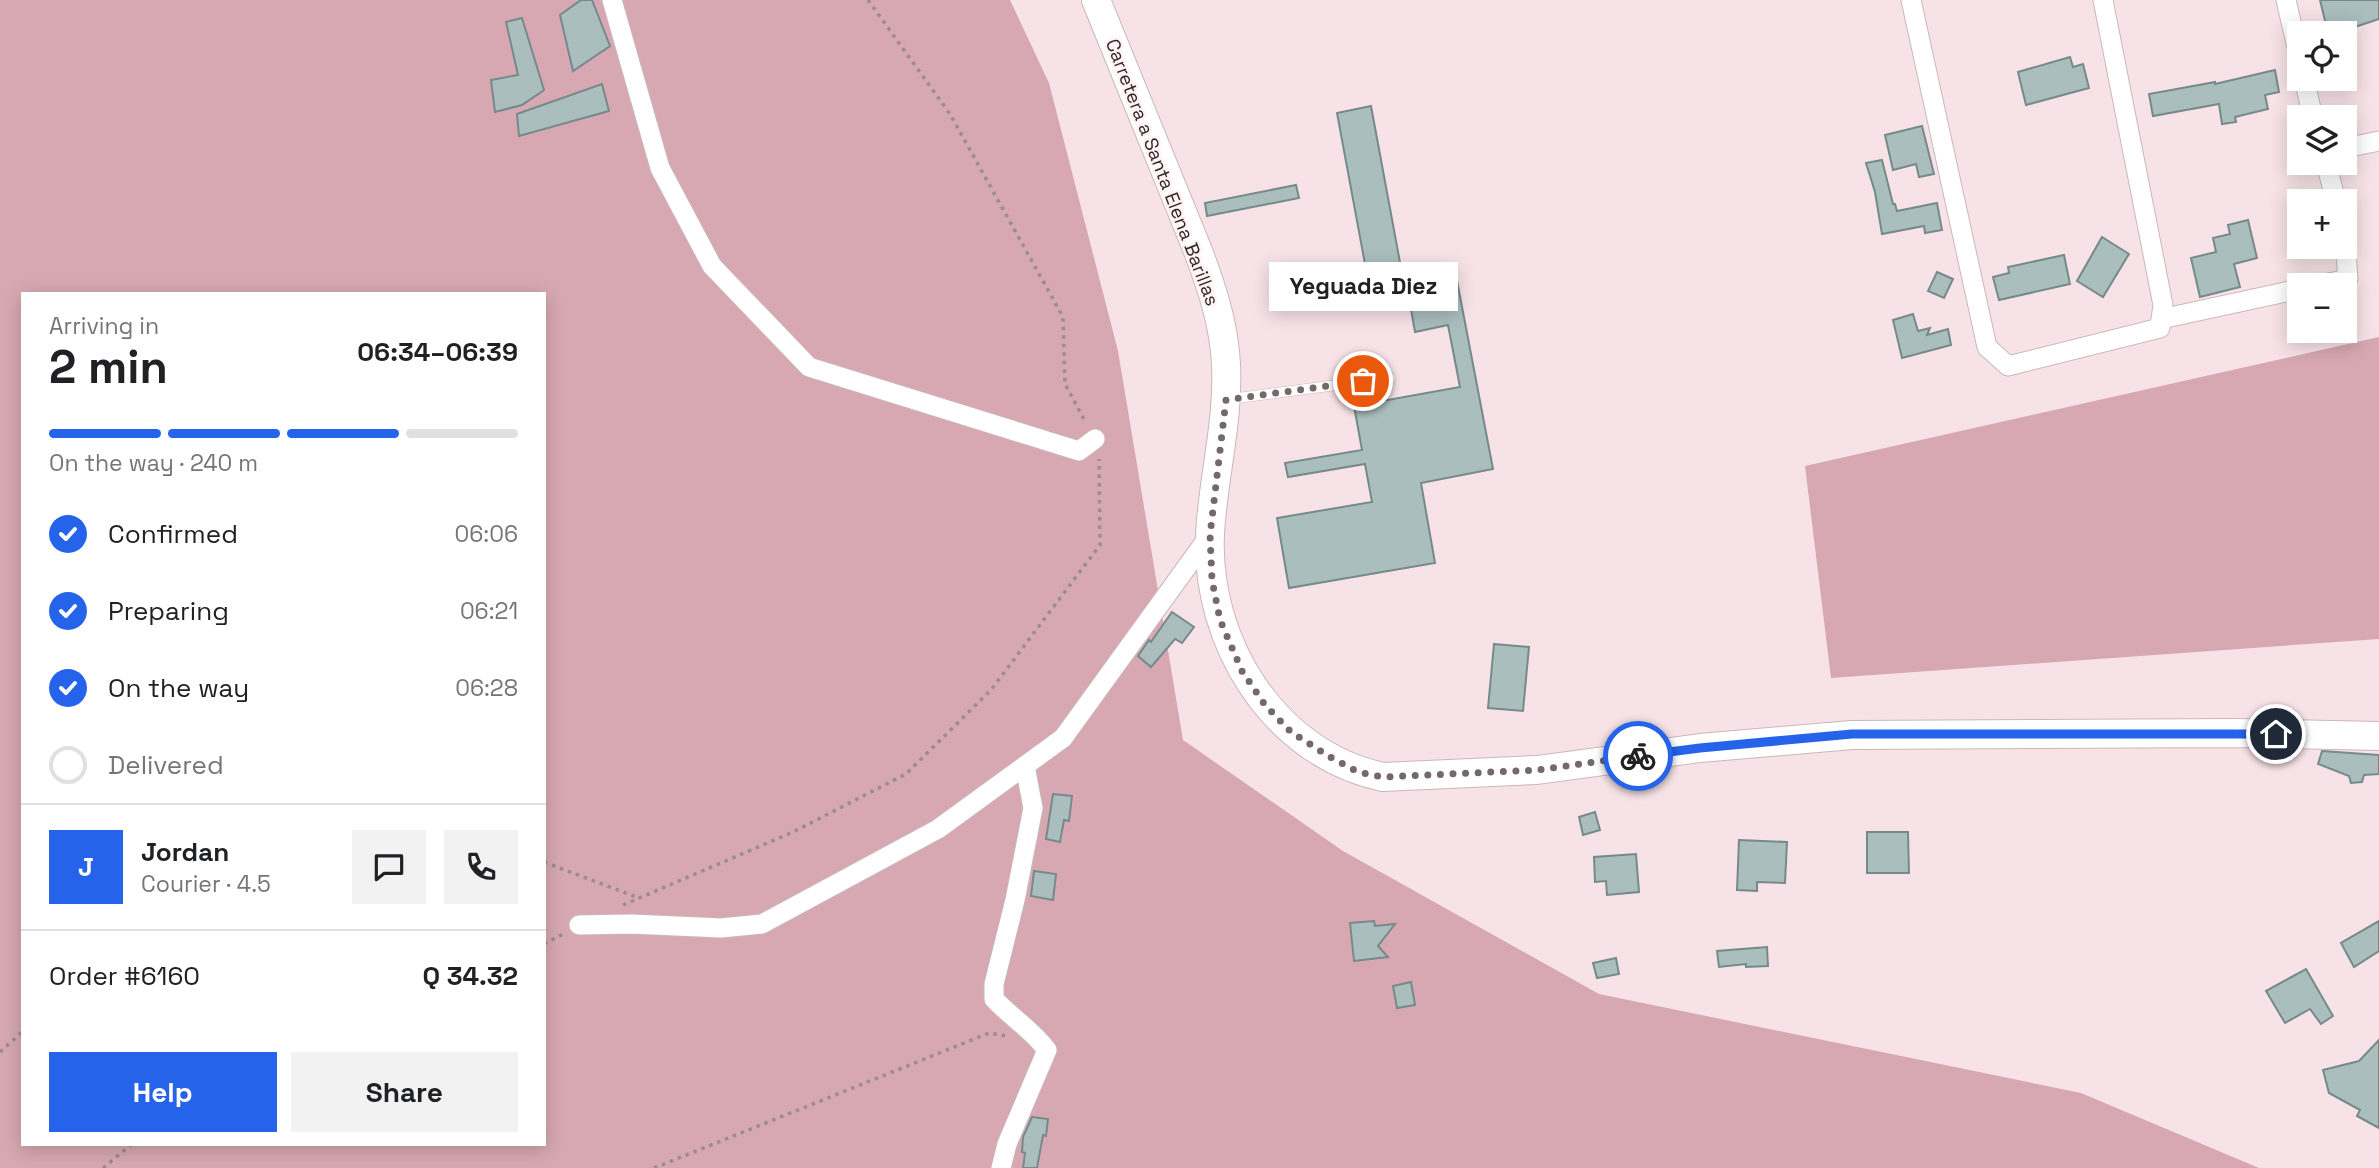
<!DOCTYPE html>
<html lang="en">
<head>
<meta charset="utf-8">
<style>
	:root { --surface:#fff; --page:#f2f2f2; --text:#202124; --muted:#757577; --line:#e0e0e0; --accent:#2563eb }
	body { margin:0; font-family:"Space Grotesk",sans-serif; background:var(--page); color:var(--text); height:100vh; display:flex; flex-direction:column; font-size:26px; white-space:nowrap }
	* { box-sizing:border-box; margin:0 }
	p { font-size:23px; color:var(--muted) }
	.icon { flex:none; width:38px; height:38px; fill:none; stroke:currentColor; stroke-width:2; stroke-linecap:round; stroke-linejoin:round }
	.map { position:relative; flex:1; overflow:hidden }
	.sheet { position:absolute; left:21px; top:292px; width:525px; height:854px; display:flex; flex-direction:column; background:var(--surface); border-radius:0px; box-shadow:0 4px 18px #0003 }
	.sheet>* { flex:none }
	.tools { position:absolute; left:2287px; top:21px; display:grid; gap:14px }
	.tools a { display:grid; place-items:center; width:70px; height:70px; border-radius:0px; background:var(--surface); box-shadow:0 4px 18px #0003; font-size:35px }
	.pin { position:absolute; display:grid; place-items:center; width:60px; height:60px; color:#fff; margin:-30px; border:4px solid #fff; border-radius:50%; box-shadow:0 2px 7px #0007 }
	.courier { position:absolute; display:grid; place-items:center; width:70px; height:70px; margin:-35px; border:5px solid #2563eb; border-radius:50%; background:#fff; color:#222; box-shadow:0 2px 9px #0007 }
	.bubble { position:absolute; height:49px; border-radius:0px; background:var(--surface); box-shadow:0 4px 18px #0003; font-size:23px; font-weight:700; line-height:49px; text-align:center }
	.headline em { font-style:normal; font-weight:700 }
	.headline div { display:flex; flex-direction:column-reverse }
	.headline { display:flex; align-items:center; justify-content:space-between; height:119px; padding:0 28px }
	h1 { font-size:46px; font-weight:700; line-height:52px }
	.bar { display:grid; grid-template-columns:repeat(4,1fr); gap:10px 7px; align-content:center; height:84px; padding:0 28px }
	.bar i { height:9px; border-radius:5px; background:var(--line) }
	.bar .current { background:var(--accent) }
	.bar p { grid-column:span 4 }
	.line { display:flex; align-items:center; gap:18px; padding:0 28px; border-top:2px solid var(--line) }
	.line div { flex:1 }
	.round { display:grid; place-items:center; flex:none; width:74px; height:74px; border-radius:0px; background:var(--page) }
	ol { padding:0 28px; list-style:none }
	li { display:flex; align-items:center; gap:21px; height:77px }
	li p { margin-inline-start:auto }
	li .icon { padding:7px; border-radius:50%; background:var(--accent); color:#fff; stroke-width:4 }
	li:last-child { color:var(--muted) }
	li i { width:38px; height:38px; border:4px solid var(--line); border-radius:50% }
	.primary-button { display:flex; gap:14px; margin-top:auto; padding:14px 28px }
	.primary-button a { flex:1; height:80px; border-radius:0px; background:var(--accent); color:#fff; font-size:28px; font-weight:700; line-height:80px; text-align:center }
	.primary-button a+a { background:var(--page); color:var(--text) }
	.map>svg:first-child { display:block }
</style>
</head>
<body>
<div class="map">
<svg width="2379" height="1168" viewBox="0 0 2379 1168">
	<rect width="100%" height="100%" fill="#f7e3e7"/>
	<g fill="#d7a8b2" fill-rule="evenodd">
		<path d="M0 0H1010L1049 83 1118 351 1183 740 1343 851 1599 994 2081 1093 2259 1168H0ZM23 294H544V1144H23Z"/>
		<path d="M2379 337V639L1831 678 1805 466Z"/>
	</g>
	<g fill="#a9bebd" stroke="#778a8a" stroke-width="2">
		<path d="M581 0H592L610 46 573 71 560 15Z"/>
		<path d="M2320 0H2379V19L2355 27 2356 33H2328Z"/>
		<path d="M522 18 544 90 522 105 495 112 491 80 518 75 506 22Z"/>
		<path d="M2070 57 2073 67 2083 64 2089 88 2026 105 2018 72Z"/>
		<path d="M2275 70 2279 92 2265 95 2268 109 2235 117 2236 122 2222 124 2219 104 2153 116 2149 94 2215 82V84Z"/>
		<path d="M602 84 609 111 519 136 517 114Z"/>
		<path d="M1371 106 1404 284 1370 291 1337 113Z"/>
		<path d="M1922 126 1934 174 1919 177 1916 164 1893 170 1885 135Z"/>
		<path d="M1882 160 1893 204H1895L1897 211 1937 203 1942 230 1925 233 1924 226 1882 234 1875 192 1866 163Z"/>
		<path d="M1296 185 1299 198 1207 216 1205 203Z"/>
		<path d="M2248 220 2257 258 2234 264 2240 287 2200 297 2191 258 2216 252 2213 238 2230 234 2228 225Z"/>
		<path d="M2102 237 2129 254 2103 297 2077 281Z"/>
		<path d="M2064 255 2070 284 1999 300 1993 277 2009 273 2008 267Z"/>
		<path d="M1454 265 1493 469 1421 483 1435 563 1289 588 1277 518 1372 502 1365 464 1288 477 1285 463 1362 450 1354 406 1460 387 1448 325 1415 332 1405 275Z"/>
		<path d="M1937 272 1953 279 1944 298 1928 291Z"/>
		<path d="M1913 314 1918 331 1930 328 1927 335 1948 329 1951 345 1902 358 1893 320Z"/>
		<path d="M1172 612 1194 627 1182 643 1175 639 1151 667 1138 656 1149 640 1151 642Z"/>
		<path d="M1494 644 1529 647 1523 711 1488 708Z"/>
		<path d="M2322 751 2379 755V774L2364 775 2362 782 2351 783 2349 776 2318 764Z"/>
		<path d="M1053 794 1072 796 1069 821 1064 820 1060 842 1046 839Z"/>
		<path d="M1595 812 1600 830 1583 835 1579 817Z"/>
		<path d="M1867 832H1908L1909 873H1867Z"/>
		<path d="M1739 840 1787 842 1785 883 1757 882V891L1737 890Z"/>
		<path d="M1636 854 1639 892 1607 895 1606 881 1595 882 1594 857Z"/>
		<path d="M1034 871 1056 874 1053 900 1031 896Z"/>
		<path d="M1374 921 1375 926 1395 924 1378 946 1388 957 1354 961 1350 923Z"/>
		<path d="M2379 921V951L2354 967 2341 943Z"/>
		<path d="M1767 947 1768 966 1746 967V964L1719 967 1717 951Z"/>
		<path d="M1616 958 1619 974 1597 978 1593 963Z"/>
		<path d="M2306 969 2333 1016 2321 1024 2310 1009 2285 1023 2266 991Z"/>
		<path d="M1411 982 1415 1005 1397 1008 1393 986Z"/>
		<path d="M2379 1040V1128L2357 1116 2360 1110 2329 1093 2323 1070 2359 1061Z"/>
		<path d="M1032 1117 1048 1119 1046 1136 1043 1135 1037 1168H1023L1025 1153 1022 1152 1023 1137Z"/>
	</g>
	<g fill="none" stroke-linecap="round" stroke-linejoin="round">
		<g stroke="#cab7bb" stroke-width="11">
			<path id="service" d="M1230 399 1390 378"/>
		</g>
		<g stroke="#cab7bb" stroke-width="21">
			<g id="minor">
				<path d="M612 0 660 168 712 266 809 367 1079 451 1095 439"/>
				<path d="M1911 0 1987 347 2008 366 2160 328 2163 305 2103 0"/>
				<path d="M2286 0 2300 60"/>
				<path d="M2304 79 2313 117"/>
				<path d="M2345 148 2379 141"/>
				<path d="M2326 163 2336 201"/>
				<path d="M2319 285 2348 279 2345 241"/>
				<path d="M2161 319 2300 289"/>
				<path d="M579 925 631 924 721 928 762 924 938 829 1063 738 1210 535"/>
				<path d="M1001 1168 1007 1144 1047 1050C1032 1030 1011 1017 994 999V984L1015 900 1033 808 1025 766"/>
			</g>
		</g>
		<g stroke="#cab7bb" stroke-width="30">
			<path id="secondary" d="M1096 0 1198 251C1212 288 1224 324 1226 364 1229 421 1213 477 1210 534 1205 642 1274 754 1383 777L1537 770 1700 748 1852 735 2237 733 2379 736"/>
		</g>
		<g stroke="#9a8c8f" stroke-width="3.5" stroke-dasharray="3.5 5" stroke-linecap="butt">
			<path d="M868 0 950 114 1063 317 1065 384 1086 423"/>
			<path d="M544 862 639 898"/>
			<path d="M623 905 793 832 906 774 991 690 1100 545 1099 459"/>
			<path d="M544 944 565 933"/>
			<path d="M0 1052 23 1031"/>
			<path d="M103 1168 132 1144"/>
			<path d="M654 1168 989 1033 1007 1036"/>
		</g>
		<use href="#service" stroke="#fff" stroke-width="10"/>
		<use href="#minor" stroke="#fff" stroke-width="19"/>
		<use href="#secondary" stroke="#fff" stroke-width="28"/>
	</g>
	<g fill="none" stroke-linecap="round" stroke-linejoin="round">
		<path stroke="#73686a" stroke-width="7" stroke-dasharray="0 12.6" d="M1363 381 1226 400 1210 535 1212 580 1220 620 1242 671 1265 705 1291 732 1330 757 1358 772 1383 777 1537 770 1638 756"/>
		<path stroke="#2563eb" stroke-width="9" d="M1638 756 1700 748 1852 734H2276"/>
	</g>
	<g text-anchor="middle" stroke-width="5" stroke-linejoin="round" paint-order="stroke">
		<g font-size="19" fill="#2c2526" stroke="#fef2f5">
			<text transform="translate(1163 172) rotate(69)" y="7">Carretera a Santa Elena Barillas</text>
		</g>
	</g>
</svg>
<div class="tools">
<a><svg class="icon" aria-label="locate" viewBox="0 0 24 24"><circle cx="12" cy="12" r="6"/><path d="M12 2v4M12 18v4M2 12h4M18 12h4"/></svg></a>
<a><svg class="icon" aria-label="layers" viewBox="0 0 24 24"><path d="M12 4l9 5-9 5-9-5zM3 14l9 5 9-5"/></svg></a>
<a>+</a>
<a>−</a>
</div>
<div class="pin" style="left:1363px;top:381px;background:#ea580c"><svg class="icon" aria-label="bag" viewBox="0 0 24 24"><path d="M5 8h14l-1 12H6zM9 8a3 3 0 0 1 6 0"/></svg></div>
<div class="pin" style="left:2276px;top:734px;background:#1f2937"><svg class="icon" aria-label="home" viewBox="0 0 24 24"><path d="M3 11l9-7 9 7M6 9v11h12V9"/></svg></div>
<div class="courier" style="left:1638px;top:756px"><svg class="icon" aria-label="bike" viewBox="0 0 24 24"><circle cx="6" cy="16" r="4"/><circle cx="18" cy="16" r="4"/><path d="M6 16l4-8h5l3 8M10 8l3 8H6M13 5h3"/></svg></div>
<div class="bubble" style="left:1269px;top:262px;width:189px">Yeguada Diez</div>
<section class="sheet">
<div class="headline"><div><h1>2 min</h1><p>Arriving in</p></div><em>06:34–06:39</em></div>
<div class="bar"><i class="current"></i><i class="current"></i><i class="current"></i><i></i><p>On the way · 240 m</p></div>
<ol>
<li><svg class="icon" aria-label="check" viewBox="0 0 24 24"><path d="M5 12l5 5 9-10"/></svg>Confirmed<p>06:06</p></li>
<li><svg class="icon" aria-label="check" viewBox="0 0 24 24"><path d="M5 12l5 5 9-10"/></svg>Preparing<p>06:21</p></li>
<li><svg class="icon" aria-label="check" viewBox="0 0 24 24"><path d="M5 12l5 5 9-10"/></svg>On the way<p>06:28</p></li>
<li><i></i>Delivered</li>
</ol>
<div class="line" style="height:126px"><b class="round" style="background:var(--accent);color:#fff">J</b><div><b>Jordan</b><p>Courier · 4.5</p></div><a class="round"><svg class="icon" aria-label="chat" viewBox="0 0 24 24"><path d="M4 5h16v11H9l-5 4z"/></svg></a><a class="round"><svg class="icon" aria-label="phone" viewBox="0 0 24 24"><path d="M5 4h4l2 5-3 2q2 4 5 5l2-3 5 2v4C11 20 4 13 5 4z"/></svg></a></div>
<div class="line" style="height:91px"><div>Order #6160</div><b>Q 34.32</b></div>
<div class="primary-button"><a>Help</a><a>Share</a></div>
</section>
</div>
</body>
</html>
